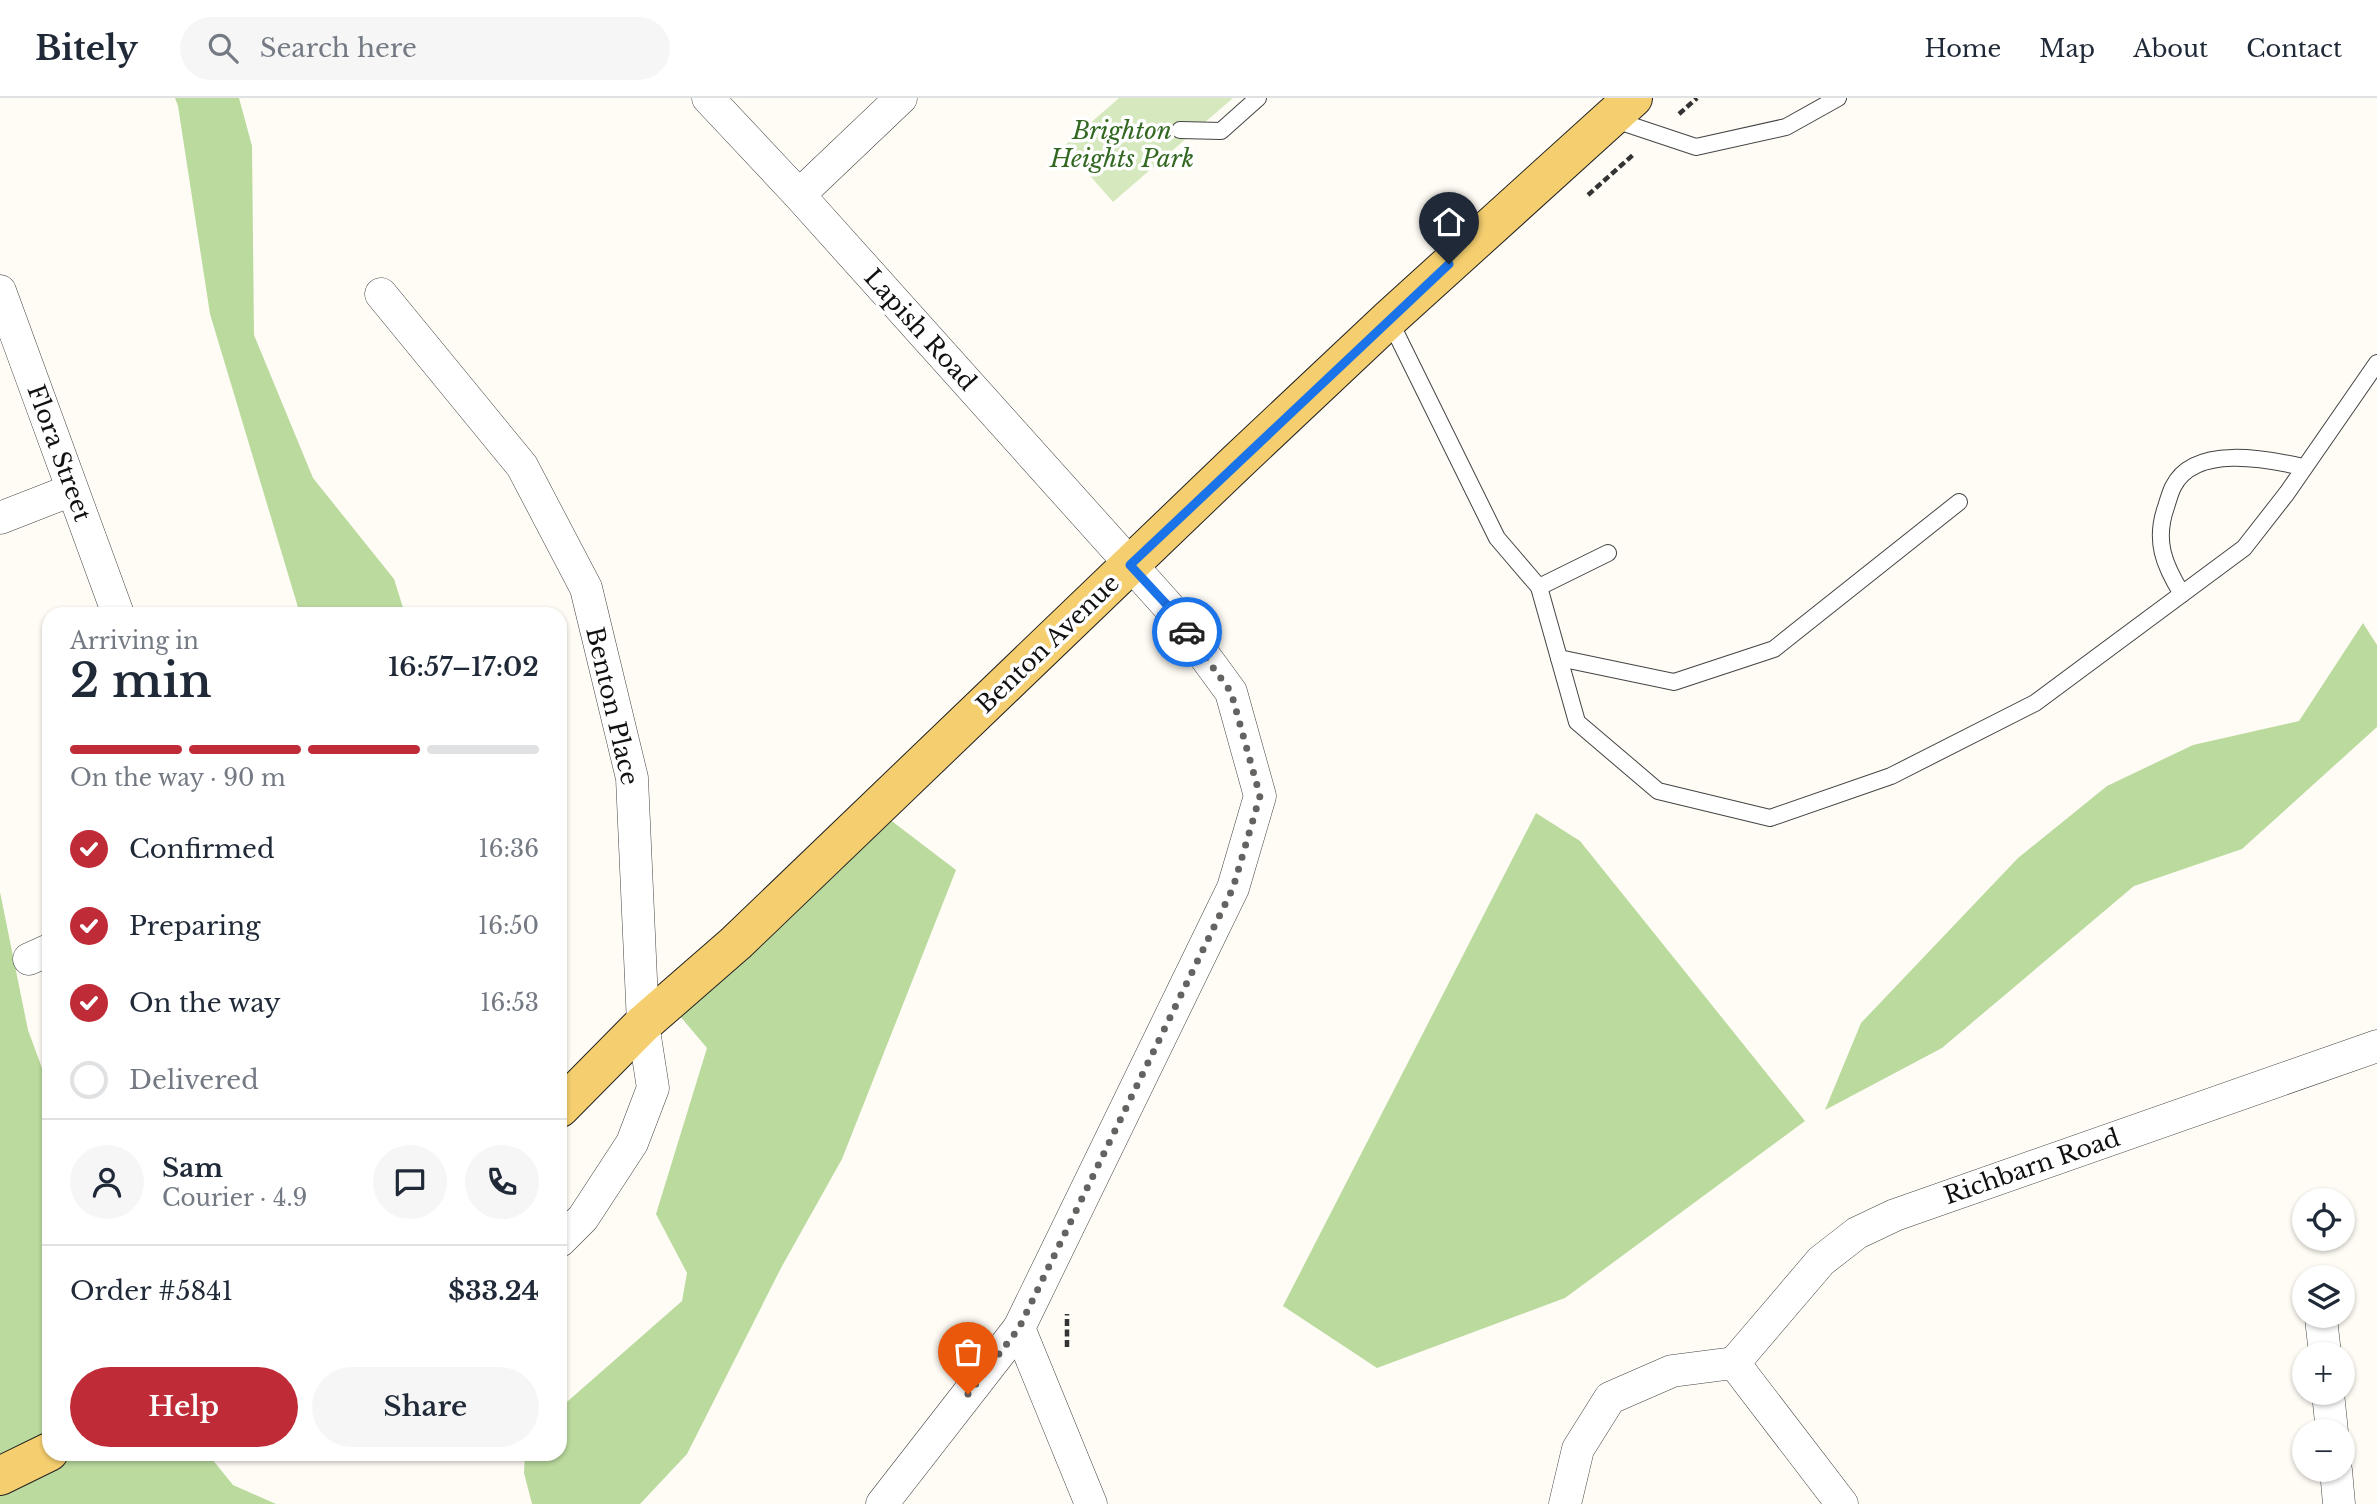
<!DOCTYPE html>
<html lang="en">
<head>
<meta charset="utf-8">
<style>
	:root { --surface:#fff; --page:#f6f6f7; --text:#1f2937; --muted:#747a83; --line:#e0e1e3; --accent:#bf2b37 }
	body { margin:0; font-family:"Libre Baskerville",serif; background:var(--page); color:var(--text); height:100vh; display:flex; flex-direction:column; font-size:26px; white-space:nowrap }
	* { box-sizing:border-box; margin:0 }
	p { font-size:23px; color:var(--muted) }
	.icon { flex:none; width:38px; height:38px; fill:none; stroke:currentColor; stroke-width:2; stroke-linecap:round; stroke-linejoin:round }
	.map { position:relative; flex:1; overflow:hidden }
	.details { position:absolute; left:42px; top:509px; width:525px; height:854px; display:flex; flex-direction:column; background:var(--surface); border-radius:21px; box-shadow:0 2px 5px #0004 }
	.details>* { flex:none }
	.controls { position:absolute; left:2292px; top:1090px; display:grid; gap:14px }
	.controls a { display:grid; place-items:center; width:63px; height:63px; border-radius:50%; background:var(--surface); box-shadow:0 2px 5px #0004; font-size:35px }
	.pin { position:absolute; display:grid; place-items:center; width:60px; height:60px; color:#fff; margin:-72px -30px; border-radius:50% 50% 50% 0; rotate:-45deg; box-shadow:0 0 7px #0007 }
	.pin .icon { rotate:45deg }
	.courier { position:absolute; display:grid; place-items:center; width:70px; height:70px; margin:-35px; border:5px solid #1a73e8; border-radius:50%; background:#fff; color:#222; box-shadow:0 2px 9px #0007 }
	.overview em { font-style:normal; font-weight:600 }
	.overview div { display:flex; flex-direction:column-reverse }
	.overview { display:flex; align-items:center; justify-content:space-between; height:119px; padding:0 28px }
	h1 { font-size:46px; font-weight:600; line-height:52px }
	.bar { display:grid; grid-template-columns:repeat(4,1fr); gap:10px 7px; align-content:center; height:84px; padding:0 28px }
	.bar i { height:9px; border-radius:5px; background:var(--line) }
	.bar .on { background:var(--accent) }
	.bar p { grid-column:span 4 }
	.line { display:flex; align-items:center; gap:18px; padding:0 28px; border-top:2px solid var(--line) }
	.line div { flex:1 }
	.round { display:grid; place-items:center; flex:none; width:74px; height:74px; border-radius:37px; background:var(--page) }
	ol { padding:0 28px; list-style:none }
	li { display:flex; align-items:center; gap:21px; height:77px }
	li p { margin-inline-start:auto }
	li .icon { padding:7px; border-radius:50%; background:var(--accent); color:#fff; stroke-width:4 }
	li:last-child { color:var(--muted) }
	li i { width:38px; height:38px; border:4px solid var(--line); border-radius:50% }
	.cta { display:flex; gap:14px; margin-top:auto; padding:14px 28px }
	.cta a { flex:1; height:80px; border-radius:42px; background:var(--accent); color:#fff; font-size:28px; font-weight:600; line-height:80px; text-align:center }
	.cta a+a { background:var(--page); color:var(--text) }
	header { display:flex; align-items:center; gap:42px; box-sizing:border-box; height:98px; padding:0 35px; background:var(--surface); border-bottom:2px solid var(--line) }
	header strong { font-size:33px }
	nav { display:flex; gap:38px; margin-inline-start:auto; font-size:24px }
	.search { width:490px; height:63px; background:var(--page); display:flex; align-items:center; gap:18px; box-sizing:border-box; padding:0 24px; border-radius:38px; color:var(--muted); font-size:26px }
	.map>svg:first-child { display:block }
</style>
</head>
<body>
<header>
<strong>Bitely</strong>
<div class="search"><svg class="icon" aria-label="search" viewBox="0 0 24 24"><circle cx="10" cy="10" r="6"/><path d="M15 15l6 6"/></svg>Search here</div>
<nav><a>Home</a><a>Map</a><a>About</a><a>Contact</a></nav>
</header>
<div class="map">
<svg width="2377" height="1406" viewBox="0 0 2377 1406">
	<rect width="100%" height="100%" fill="#fffcf5"/>
	<path fill="#d6e9be" d="M1119 0H1233L1113 104 1064 48Z"/>
	<g fill="#bbda9e">
		<path d="M175 0H239L252 48 254 237 313 380 394 481 405 516H300L210 216 178 8Z"/>
		<path d="M2363 525 2377 547V629L2242 751 2134 788 1942 950 1825 1012 1861 925 2018 760 2107 688 2193 647 2299 623Z"/>
		<path d="M876 711 956 772 842 1061 781 1170 687 1356 640 1406H532L524 1375 525 1356H560V1310L682 1203 687 1175 656 1116 707 950 668 904Z"/>
		<path d="M1536 715 1580 743 1805 1023 1565 1200 1377 1270 1283 1208Z"/>
		<path d="M0 794 28 932 49 989V1356H208L233 1387 276 1406H0Z"/>
	</g>
	<g fill="none" stroke-linecap="round" stroke-linejoin="round">
		<g stroke="#444" stroke-width="18">
			<g id="lane">
				<path d="M1612 21 1696 49 1786 29 1838 0"/>
				<path d="M1180 32 1221 33 1258 0"/>
				<path d="M1389 221 1497 440 1539 489 1608 455"/>
				<path d="M1539 489 1577 624 1658 693 1770 720 1891 678 2035 605 2244 450 2287 395 2377 265"/>
				<path d="M2182 496C2164 467 2154 443 2166 409 2168 403 2170 395 2173 389 2194 346 2267 361 2303 369"/>
				<path d="M1559 560 1674 584 1774 551 1959 404"/>
			</g>
		</g>
		<g stroke="#444" stroke-width="33">
			<g id="street">
				<path d="M708 0 799 97 1168 508 1231 594 1260 698 1233 790 1019 1230 1091 1406"/>
				<path d="M799 97 901 0"/>
				<path d="M0 193 118 516"/>
				<path d="M381 196 522 368 586 490 632 680 643 926 653 990 632 1045 583 1120 560 1143"/>
				<path d="M0 420 72 392"/>
				<path d="M29 861 49 852"/>
				<path d="M2321 1220 2325 1256"/>
				<path d="M1734 1265 1821 1163 1857 1135 1895 1117 2377 948"/>
				<path d="M2328 1295 2332 1334"/>
				<path d="M2336 1372 2339 1406"/>
				<path d="M882 1406 1019 1230"/>
				<path d="M1565 1406 1578 1351 1610 1300 1672 1273 1734 1265 1842 1406"/>
			</g>
		</g>
		<g stroke="#222" stroke-width="40">
			<g id="primary">
				<path d="M560 1010 643 926 736 845 1236 365 1389 221 1633 0"/>
				<path d="M0 1378 49 1354"/>
			</g>
		</g>
		<g stroke="#333" stroke-width="4.5" stroke-dasharray="7 3.5" stroke-linecap="butt">
			<path d="M1679 16 1697 0"/>
			<path d="M1588 97 1634 56"/>
			<path d="M1067 1249V1216"/>
		</g>
		<use href="#lane" stroke="#fff" stroke-width="16"/>
		<use href="#street" stroke="#fff" stroke-width="32"/>
		<use href="#primary" stroke="#f5cf6f" stroke-width="38"/>
	</g>
	<g fill="none" stroke-linecap="round" stroke-linejoin="round">
		<path stroke="#646361" stroke-width="7" stroke-dasharray="0 12.6" d="M968 1296 1019 1230 1233 790 1260 698 1231 594 1187 534"/>
		<path stroke="#1a73e8" stroke-width="9" d="M1187 534 1168 508 1130 467 1449 166"/>
	</g>
	<g text-anchor="middle" stroke-width="7" stroke-linejoin="round" paint-order="stroke">
		<g font-size="24" font-style="italic" fill="#326821" stroke="#fff">
			<text x="1122" y="41">Brighton<tspan x="1122" dy="28">Heights Park</tspan></text>
		</g>
		<g font-size="24" fill="#111" stroke="#fff">
			<text transform="translate(920 232) rotate(48)" y="8">Lapish Road</text>
			<text transform="translate(59 355) rotate(70)" y="8">Flora Street</text>
			<text transform="translate(1048 546) rotate(-44)" y="8">Benton Avenue</text>
			<text transform="translate(612 608) rotate(77)" y="8">Benton Place</text>
			<text transform="translate(2032 1069) rotate(-19)" y="8">Richbarn Road</text>
		</g>
	</g>
</svg>
<div class="controls">
<a><svg class="icon" aria-label="locate" viewBox="0 0 24 24"><circle cx="12" cy="12" r="6"/><path d="M12 2v4M12 18v4M2 12h4M18 12h4"/></svg></a>
<a><svg class="icon" aria-label="layers" viewBox="0 0 24 24"><path d="M12 4l9 5-9 5-9-5zM3 14l9 5 9-5"/></svg></a>
<a>+</a>
<a>−</a>
</div>
<div class="pin" style="left:968px;top:1296px;background:#ea580c"><svg class="icon" aria-label="bag" viewBox="0 0 24 24"><path d="M5 8h14l-1 12H6zM9 8a3 3 0 0 1 6 0"/></svg></div>
<div class="pin" style="left:1449px;top:166px;background:#1f2937"><svg class="icon" aria-label="home" viewBox="0 0 24 24"><path d="M3 11l9-7 9 7M6 9v11h12V9"/></svg></div>
<div class="courier" style="left:1187px;top:534px"><svg class="icon" aria-label="car" viewBox="0 0 24 24"><path d="M5 17H2v-5l4-1 3-4h7l3 4 3 1v5h-3M9 17h6M6 11h13"/><circle cx="7" cy="17" r="2"/><circle cx="17" cy="17" r="2"/></svg></div>
<section class="details">
<div class="overview"><div><h1>2 min</h1><p>Arriving in</p></div><em>16:57–17:02</em></div>
<div class="bar"><i class="on"></i><i class="on"></i><i class="on"></i><i></i><p>On the way · 90 m</p></div>
<ol>
<li><svg class="icon" aria-label="check" viewBox="0 0 24 24"><path d="M5 12l5 5 9-10"/></svg>Confirmed<p>16:36</p></li>
<li><svg class="icon" aria-label="check" viewBox="0 0 24 24"><path d="M5 12l5 5 9-10"/></svg>Preparing<p>16:50</p></li>
<li><svg class="icon" aria-label="check" viewBox="0 0 24 24"><path d="M5 12l5 5 9-10"/></svg>On the way<p>16:53</p></li>
<li><i></i>Delivered</li>
</ol>
<div class="line" style="height:126px"><a class="round"><svg class="icon" aria-label="person" viewBox="0 0 24 24"><circle cx="12" cy="8" r="4"/><path d="M4 21q1-7 8-7t8 7"/></svg></a><div><b>Sam</b><p>Courier · 4.9</p></div><a class="round"><svg class="icon" aria-label="chat" viewBox="0 0 24 24"><path d="M4 5h16v11H9l-5 4z"/></svg></a><a class="round"><svg class="icon" aria-label="phone" viewBox="0 0 24 24"><path d="M5 4h4l2 5-3 2q2 4 5 5l2-3 5 2v4C11 20 4 13 5 4z"/></svg></a></div>
<div class="line" style="height:91px"><div>Order #5841</div><b>$33.24</b></div>
<div class="cta"><a>Help</a><a>Share</a></div>
</section>
</div>
</body>
</html>
